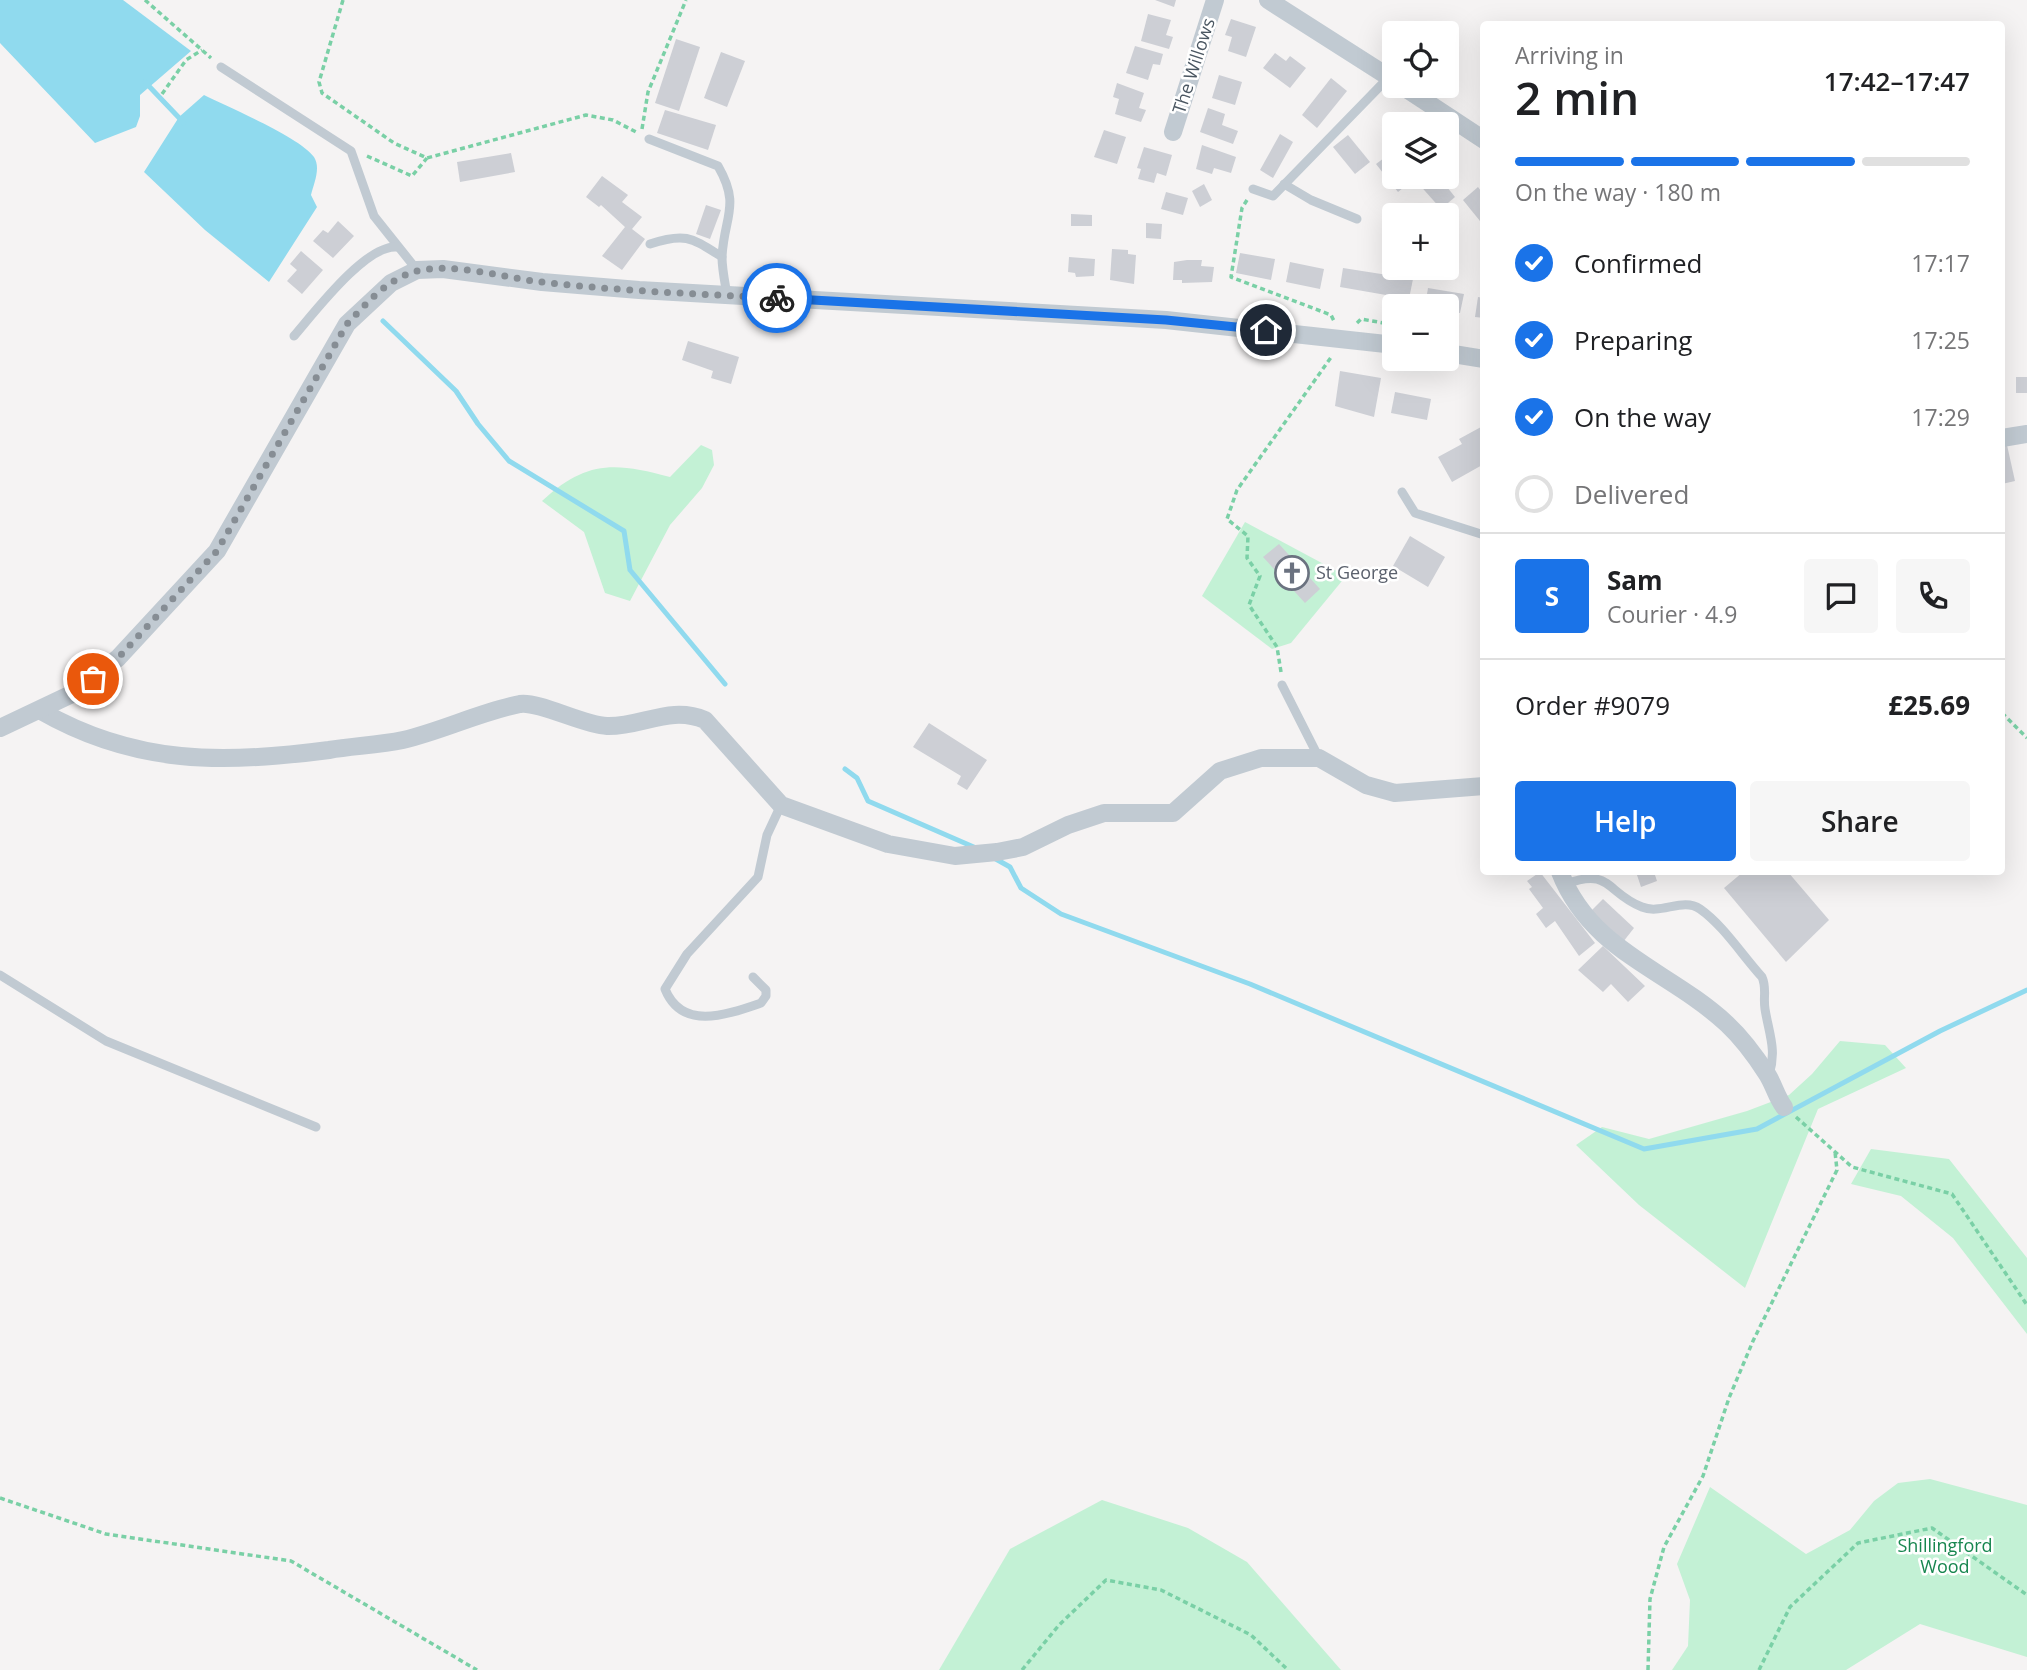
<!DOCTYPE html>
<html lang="en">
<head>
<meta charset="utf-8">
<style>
	:root { --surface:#fff; --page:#f6f6f6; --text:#202124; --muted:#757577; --line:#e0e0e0; --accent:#1a73e8 }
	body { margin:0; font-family:"Open Sans",sans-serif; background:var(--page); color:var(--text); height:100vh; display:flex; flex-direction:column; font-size:26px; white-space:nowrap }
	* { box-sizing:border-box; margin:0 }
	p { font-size:23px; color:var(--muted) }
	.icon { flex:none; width:38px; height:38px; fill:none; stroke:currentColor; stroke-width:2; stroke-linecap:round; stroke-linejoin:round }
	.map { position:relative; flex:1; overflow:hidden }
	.drawer { position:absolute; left:1480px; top:21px; width:525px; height:854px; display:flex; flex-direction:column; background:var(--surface); border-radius:7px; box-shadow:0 7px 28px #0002 }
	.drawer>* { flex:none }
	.buttons { position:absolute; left:1382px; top:21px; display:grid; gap:14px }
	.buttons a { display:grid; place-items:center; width:77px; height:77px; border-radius:7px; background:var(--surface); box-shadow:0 7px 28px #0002; font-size:35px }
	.pin { position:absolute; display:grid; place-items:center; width:60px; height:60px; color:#fff; margin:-30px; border:4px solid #fff; border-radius:50%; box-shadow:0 2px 7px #0007 }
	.courier { position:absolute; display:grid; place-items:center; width:70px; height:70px; margin:-35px; border:5px solid #1a73e8; border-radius:50%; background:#fff; color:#222; box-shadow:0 2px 9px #0007 }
	.headline em { font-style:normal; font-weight:600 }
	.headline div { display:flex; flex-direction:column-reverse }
	.headline { display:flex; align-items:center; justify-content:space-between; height:119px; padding:0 35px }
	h1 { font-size:46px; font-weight:600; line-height:52px }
	.bar { display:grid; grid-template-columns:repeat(4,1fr); gap:10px 7px; align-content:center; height:84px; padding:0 35px }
	.bar i { height:9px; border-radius:5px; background:var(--line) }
	.bar .on { background:var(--accent) }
	.bar p { grid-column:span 4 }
	.line { display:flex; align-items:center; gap:18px; padding:0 35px; border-top:2px solid var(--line) }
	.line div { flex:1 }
	.round { display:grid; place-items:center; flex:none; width:74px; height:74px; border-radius:7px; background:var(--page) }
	ol { padding:0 35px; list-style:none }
	li { display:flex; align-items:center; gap:21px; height:77px }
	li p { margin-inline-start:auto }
	li .icon { padding:7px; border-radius:50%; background:var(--accent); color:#fff; stroke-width:4 }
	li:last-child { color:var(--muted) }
	li i { width:38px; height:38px; border:4px solid var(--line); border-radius:50% }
	.button { display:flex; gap:14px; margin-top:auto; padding:14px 35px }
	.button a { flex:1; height:80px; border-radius:7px; background:var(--accent); color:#fff; font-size:28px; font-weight:600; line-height:80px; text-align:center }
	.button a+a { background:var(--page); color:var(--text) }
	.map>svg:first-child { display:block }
</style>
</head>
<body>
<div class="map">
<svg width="2027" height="1670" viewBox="0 0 2027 1670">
	<rect width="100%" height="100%" fill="#f5f3f3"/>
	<g fill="#c3f1d5">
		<path d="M701 445 712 450 714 465 702 488 670 525 630 601 605 593 584 532 542 501C586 460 615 462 670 477Z"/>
		<path d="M1245 522 1346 576 1291 643 1272 649 1202 596Z"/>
		<path d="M1840 1041 1885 1045 1906 1068 1818 1109 1745 1288 1639 1205 1576 1145 1602 1127 1649 1139 1747 1111 1789 1095 1812 1074Z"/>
		<path d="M1871 1149 1949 1159 2027 1258V1334L1953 1238 1901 1196 1851 1184Z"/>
		<path d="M1930 1479 2027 1505V1657L1920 1624 1846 1670H1672L1688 1646 1690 1600 1677 1564 1710 1487 1806 1554 1850 1530 1874 1501 1898 1483Z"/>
		<path d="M1102 1500 1188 1528 1247 1562 1341 1670H939L1010 1549Z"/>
	</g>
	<g fill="#90daee">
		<path d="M0 0H123L191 51 140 95V116L136 127 95 143 0 43Z"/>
		<path d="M204 95C228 107 300 137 314 157 321 168 314 183 311 195L317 207 269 282 205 230 144 172 179 117Z"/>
	</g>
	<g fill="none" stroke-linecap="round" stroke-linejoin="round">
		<g stroke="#90daee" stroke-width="5">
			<path d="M145 82 184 123"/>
			<path d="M383 321 456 391 478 424 509 461 624 531 630 570 725 684"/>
			<path d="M845 769 857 778 868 801 976 848"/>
			<path d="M994 858 1010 867 1021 888 1061 914 1250 984 1644 1149 1757 1129 1940 1031 2027 990"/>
		</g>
	</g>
	<g fill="#cdcfd5">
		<path d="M1155 0H1176L1174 7Z"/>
		<path d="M1148 14 1171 20 1166 35 1173 37 1169 49 1141 41Z"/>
		<path d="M1231 19 1256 27 1246 57 1228 51 1232 37 1225 35Z"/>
		<path d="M676 39 700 47 679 111 655 103Z"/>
		<path d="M1135 46 1163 54 1160 65 1153 64 1148 80 1126 73Z"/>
		<path d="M721 52 745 61 727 107 704 98Z"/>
		<path d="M1275 53 1286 61 1290 56 1306 68 1290 88 1263 68Z"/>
		<path d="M1219 75 1242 82 1235 105 1212 98Z"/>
		<path d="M1331 78 1347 91 1317 128 1302 115Z"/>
		<path d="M1117 83 1144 93 1139 108 1146 110 1141 122 1115 114 1119 99 1113 97Z"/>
		<path d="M1208 108 1225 114 1222 125 1238 131 1233 144 1200 132Z"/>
		<path d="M665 110 716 125 708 150 657 133Z"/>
		<path d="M1104 130 1126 137 1117 164 1094 157Z"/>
		<path d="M1280 134 1293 142 1273 178 1260 170Z"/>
		<path d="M1348 135 1370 162 1355 174 1333 147Z"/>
		<path d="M1202 145 1236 157 1231 173 1214 168 1212 174 1196 169Z"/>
		<path d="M1144 147 1172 155 1166 176 1157 173 1154 183 1138 179 1141 169 1137 168Z"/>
		<path d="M1392 152 1395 156V177L1414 179 1398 192 1376 164Z"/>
		<path d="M511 153 515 172 460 182 457 162Z"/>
		<path d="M602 176 628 195 622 202 642 217 632 229 645 239 622 270 602 256 625 227 601 205 599 207 586 197Z"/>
		<path d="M1423 177H1439L1455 197 1441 209 1417 182Z"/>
		<path d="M1204 184 1212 200 1200 207 1192 191Z"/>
		<path d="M1478 187 1484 195V226L1463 200Z"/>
		<path d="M1166 192 1188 198 1183 215 1161 209Z"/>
		<path d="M706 205 721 210 710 239 696 234Z"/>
		<path d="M1071 214 1092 215V226H1071Z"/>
		<path d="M338 221 354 236 333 258 313 241 323 230 328 233Z"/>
		<path d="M1146 223 1162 224 1161 239 1146 238Z"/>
		<path d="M1112 249 1128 250V254L1136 255 1134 284 1110 280Z"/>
		<path d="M301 251 323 270 302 294 287 281 297 270 290 264Z"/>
		<path d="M1240 253 1275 259 1271 280 1236 273Z"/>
		<path d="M1069 257 1095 259 1094 276 1076 277 1075 273 1068 272Z"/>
		<path d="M1187 260H1202L1201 266 1214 267 1212 282 1182 283V280H1173L1174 262Z"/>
		<path d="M1290 262 1324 269 1320 289 1286 282Z"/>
		<path d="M1343 268 1413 279 1409 299 1340 287Z"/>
		<path d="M1428 288 1464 294 1460 313 1447 311V306H1425Z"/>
		<path d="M1478 297 1484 298V318L1475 317Z"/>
		<path d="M688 341 739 357 731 384 711 378 713 371 682 360Z"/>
		<path d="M1340 371 1381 378 1374 417 1335 406Z"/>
		<rect x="2016" y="377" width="11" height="16"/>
		<path d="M1395 392 1431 399 1427 420 1391 413Z"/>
		<path d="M1481 427 1484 433V464L1452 482 1438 457 1462 444 1459 439Z"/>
		<path d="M2007 445 2015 481 2002 484V446Z"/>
		<path d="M1410 536 1445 557 1428 587 1393 566Z"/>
		<path d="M1279 544 1320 589 1305 603 1263 557Z"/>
		<path d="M929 723 987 760 967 790 957 784 961 776 913 747Z"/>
		<path d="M1540 872 1595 943 1579 956 1555 921 1546 928 1536 914 1543 908 1529 889 1532 887 1527 881Z"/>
		<path d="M1636 872H1654L1657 881 1641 887Z"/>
		<path d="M1743 872H1788L1829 920 1786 962 1724 888Z"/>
		<path d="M1603 899 1634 928 1623 942 1591 911Z"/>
		<path d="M1603 946 1645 986 1628 1002 1611 984 1603 992 1578 970Z"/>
	</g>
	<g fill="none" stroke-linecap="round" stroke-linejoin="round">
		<g stroke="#7ad0a6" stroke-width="3.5" stroke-dasharray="5 3.5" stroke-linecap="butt">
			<path d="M145 0 211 58"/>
			<path d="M343 0 319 82 322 93 394 143 427 158 586 115 613 120 638 133"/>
			<path d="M162 94 186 60 202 50"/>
			<path d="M642 129 648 92 686 0"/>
			<path d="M367 156 412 176 427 158"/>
			<path d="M1247 200 1242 208 1231 277 1331 315 1335 323"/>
			<path d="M1357 323 1361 319 1395 325"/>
			<path d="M1281 672 1277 647 1249 605 1260 576 1247 558 1248 536 1227 519 1237 490 1332 356"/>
			<path d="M2002 713 2027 738"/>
			<path d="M1796 1117 1852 1167 1952 1194 2027 1305"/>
			<path d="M0 1498 106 1534 291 1561 477 1670"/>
			<path d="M1022 1670 1059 1625 1106 1580 1161 1590 1251 1635 1288 1670"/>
			<path d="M1648 1670 1650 1599 1664 1547 1703 1476 1729 1398 1753 1341 1837 1170 1835 1152"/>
			<path d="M1759 1670 1790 1607 1858 1543 1932 1528 2027 1595"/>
		</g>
		<g stroke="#c1cad2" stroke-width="9">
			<path d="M221 67 351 151 374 216 417 270"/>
			<path d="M649 139 718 166C741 206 724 216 722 257 722 269 725 283 727 295"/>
			<path d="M1284 184 1311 200 1357 219"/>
			<path d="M1253 189 1273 196 1389 77"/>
			<path d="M650 244C686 232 692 238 722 257"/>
			<path d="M294 336C314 313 366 244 397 247"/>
			<path d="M1402 492 1415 513 1484 535"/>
			<path d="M1282 685 1319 758"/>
			<path d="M1566 884C1611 867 1606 893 1642 907 1661 915 1683 897 1700 909 1723 925 1742 955 1762 977 1767 988 1763 997 1765 1009 1769 1034 1777 1050 1769 1075"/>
			<path d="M0 975 106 1041 316 1127"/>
			<path d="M753 977 766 990V996L761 1003C726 1015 682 1031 665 989L687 954 758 877 767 835 781 805"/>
		</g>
		<g stroke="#c1cad2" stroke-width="18">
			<path d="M1268 0 1395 81"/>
			<path d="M1402 86 1484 140"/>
			<path d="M1173 132 1215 0"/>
			<path d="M1447 353 1484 359"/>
			<path d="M2002 438 2027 434"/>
			<path d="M41 711C135 765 224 764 329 750 353 746 379 745 403 740 442 731 480 712 520 704 539 701 583 725 607 726 642 727 670 705 705 720L781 805 888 844 955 856 997 852 1023 847 1068 825 1104 813H1173L1220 771 1261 758H1319L1366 785 1395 793 1484 786"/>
			<path d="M0 728 76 692 118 658 217 551 347 324 391 283 417 270 443 269 542 282 639 290 1166 320 1395 345"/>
			<path d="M1560 872C1591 952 1669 970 1727 1024 1742 1038 1756 1057 1767 1074 1774 1085 1776 1096 1784 1107"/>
		</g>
	</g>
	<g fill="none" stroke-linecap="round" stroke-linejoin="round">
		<path stroke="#868d94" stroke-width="7" stroke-dasharray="0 12.6" d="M93 679 118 658 217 551 347 324C366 304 386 280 414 272 449 261 505 278 541 282 619 291 698 294 777 298"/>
		<path stroke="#1a73e8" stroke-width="9" d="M777 298 1166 320 1266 330"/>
	</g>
	<defs>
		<g id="church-ring" transform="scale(1.75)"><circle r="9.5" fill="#fff" stroke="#6b7280" stroke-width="1.5"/><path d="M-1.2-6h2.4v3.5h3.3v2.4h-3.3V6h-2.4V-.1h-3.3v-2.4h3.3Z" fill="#6b7280"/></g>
	</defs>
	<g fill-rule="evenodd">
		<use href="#church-ring" x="1292" y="573"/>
	</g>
	<g text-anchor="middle" stroke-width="5" stroke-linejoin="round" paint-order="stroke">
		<g font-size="18" fill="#4a5661" stroke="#fff">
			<text transform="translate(1194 66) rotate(-72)" y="6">The Willows</text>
		</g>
		<g font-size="18" fill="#5b616d" stroke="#fff" text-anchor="start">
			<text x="1316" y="579">St George</text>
		</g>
		<g font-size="18" fill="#17864f" stroke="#fff">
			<text x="1945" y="1552">Shillingford<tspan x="1945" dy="21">Wood</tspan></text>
		</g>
	</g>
</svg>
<div class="buttons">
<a><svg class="icon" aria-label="locate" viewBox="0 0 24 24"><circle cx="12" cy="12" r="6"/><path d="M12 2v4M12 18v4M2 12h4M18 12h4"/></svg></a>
<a><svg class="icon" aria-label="layers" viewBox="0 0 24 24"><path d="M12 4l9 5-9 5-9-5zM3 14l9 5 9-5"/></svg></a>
<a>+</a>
<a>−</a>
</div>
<div class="pin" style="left:93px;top:679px;background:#ea580c"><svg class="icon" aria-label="bag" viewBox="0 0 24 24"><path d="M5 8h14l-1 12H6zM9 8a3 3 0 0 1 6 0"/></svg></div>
<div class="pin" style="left:1266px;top:330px;background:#1f2937"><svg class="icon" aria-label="home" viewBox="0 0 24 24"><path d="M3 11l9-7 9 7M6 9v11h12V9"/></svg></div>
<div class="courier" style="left:777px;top:298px"><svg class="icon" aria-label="bike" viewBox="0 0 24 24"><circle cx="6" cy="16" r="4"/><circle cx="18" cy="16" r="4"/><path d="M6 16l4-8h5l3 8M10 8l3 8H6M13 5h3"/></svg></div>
<section class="drawer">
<div class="headline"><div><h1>2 min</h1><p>Arriving in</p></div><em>17:42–17:47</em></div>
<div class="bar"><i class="on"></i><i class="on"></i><i class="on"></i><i></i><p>On the way · 180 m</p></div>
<ol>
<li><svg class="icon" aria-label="check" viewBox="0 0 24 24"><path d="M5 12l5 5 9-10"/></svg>Confirmed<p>17:17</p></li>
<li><svg class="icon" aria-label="check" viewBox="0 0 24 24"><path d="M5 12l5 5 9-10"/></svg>Preparing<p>17:25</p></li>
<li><svg class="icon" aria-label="check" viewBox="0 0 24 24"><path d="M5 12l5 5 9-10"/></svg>On the way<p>17:29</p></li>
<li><i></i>Delivered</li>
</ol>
<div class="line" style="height:126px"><b class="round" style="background:var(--accent);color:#fff">S</b><div><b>Sam</b><p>Courier · 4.9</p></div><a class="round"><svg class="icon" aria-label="chat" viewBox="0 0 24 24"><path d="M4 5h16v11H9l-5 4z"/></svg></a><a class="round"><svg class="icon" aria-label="phone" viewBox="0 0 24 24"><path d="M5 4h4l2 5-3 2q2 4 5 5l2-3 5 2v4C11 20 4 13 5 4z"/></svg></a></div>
<div class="line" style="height:91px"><div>Order #9079</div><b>£25.69</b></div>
<div class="button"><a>Help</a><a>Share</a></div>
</section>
</div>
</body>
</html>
